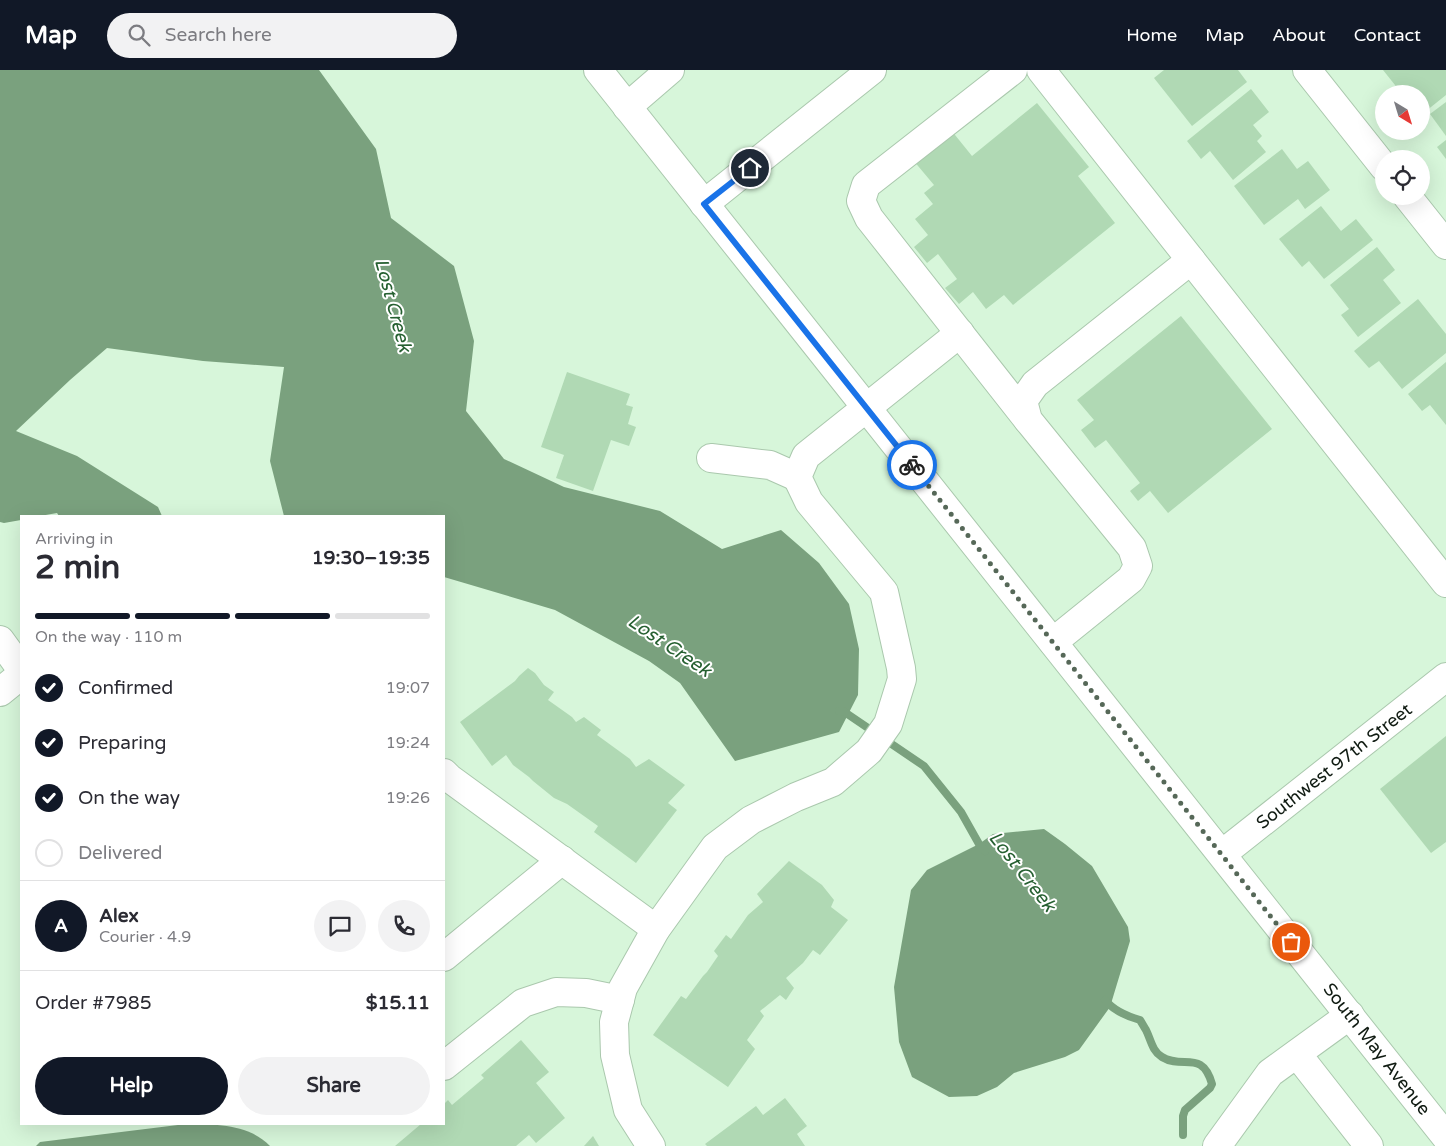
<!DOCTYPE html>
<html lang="en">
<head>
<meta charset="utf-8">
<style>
	:root { --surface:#fff; --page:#f2f2f3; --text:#2b2b33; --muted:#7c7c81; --line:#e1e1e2; --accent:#111827 }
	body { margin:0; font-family:"Varela Round",sans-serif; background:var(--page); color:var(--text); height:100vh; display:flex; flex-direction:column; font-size:19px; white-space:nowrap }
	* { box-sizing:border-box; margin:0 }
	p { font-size:16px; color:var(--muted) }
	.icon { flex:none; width:28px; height:28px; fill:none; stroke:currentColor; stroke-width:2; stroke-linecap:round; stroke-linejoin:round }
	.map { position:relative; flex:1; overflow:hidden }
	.details { position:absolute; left:20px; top:445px; width:425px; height:610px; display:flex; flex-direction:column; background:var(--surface); border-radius:0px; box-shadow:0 5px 20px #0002 }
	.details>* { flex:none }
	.needle { width:32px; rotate:142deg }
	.buttons { position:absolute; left:1375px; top:15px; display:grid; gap:10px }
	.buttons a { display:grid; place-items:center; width:55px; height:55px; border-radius:50%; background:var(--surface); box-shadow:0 5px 20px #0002; font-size:25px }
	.pin { position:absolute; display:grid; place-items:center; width:42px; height:42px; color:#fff; margin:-21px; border:2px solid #fff; border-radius:50%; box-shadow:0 1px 5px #0007 }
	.courier { position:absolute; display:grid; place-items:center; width:50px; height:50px; margin:-25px; border:4px solid #1a73e8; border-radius:50%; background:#fff; color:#222; box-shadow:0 1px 6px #0007 }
	.head em { font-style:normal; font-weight:800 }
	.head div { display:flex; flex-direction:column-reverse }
	.head { display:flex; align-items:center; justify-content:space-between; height:85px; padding:0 15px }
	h1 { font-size:32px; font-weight:800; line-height:38px }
	.bar { display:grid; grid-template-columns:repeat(4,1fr); gap:8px 5px; align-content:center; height:60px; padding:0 15px }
	.bar i { height:6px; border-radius:4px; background:var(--line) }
	.bar .on { background:var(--accent) }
	.bar p { grid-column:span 4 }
	.line { display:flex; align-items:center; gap:12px; padding:0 15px; border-top:1px solid var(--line) }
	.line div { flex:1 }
	.round { display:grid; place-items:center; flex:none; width:52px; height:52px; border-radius:26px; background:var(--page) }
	ol { padding:0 15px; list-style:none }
	li { display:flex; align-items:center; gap:15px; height:55px }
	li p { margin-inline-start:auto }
	li .icon { padding:5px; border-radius:50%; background:var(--accent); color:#fff; stroke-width:4 }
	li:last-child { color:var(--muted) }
	li i { width:28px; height:28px; border:2px solid var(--line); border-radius:50% }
	.primary-button { display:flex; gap:10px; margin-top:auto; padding:10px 15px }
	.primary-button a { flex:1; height:58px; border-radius:30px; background:var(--accent); color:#fff; font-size:20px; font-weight:800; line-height:58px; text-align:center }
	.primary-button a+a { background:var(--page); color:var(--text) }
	header { display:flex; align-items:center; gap:30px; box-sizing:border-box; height:70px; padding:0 25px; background:var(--accent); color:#fff }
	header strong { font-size:24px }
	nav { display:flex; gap:28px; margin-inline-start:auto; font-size:18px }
	.search { width:350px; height:45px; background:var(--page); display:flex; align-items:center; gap:12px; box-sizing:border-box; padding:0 18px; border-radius:28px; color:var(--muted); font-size:19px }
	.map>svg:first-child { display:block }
</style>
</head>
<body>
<header>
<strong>Map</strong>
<div class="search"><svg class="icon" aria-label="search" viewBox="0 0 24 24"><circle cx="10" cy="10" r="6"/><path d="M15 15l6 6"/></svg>Search here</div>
<nav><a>Home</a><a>Map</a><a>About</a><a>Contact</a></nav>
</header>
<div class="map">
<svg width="1446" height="1076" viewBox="0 0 1446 1076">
	<rect width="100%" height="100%" fill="#d7f6da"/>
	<g fill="#7aa17e">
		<path d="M0 0H319L376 79 391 148 454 196 474 271 466 341 504 389 564 417 660 441 722 479 781 460 819 493 849 534 859 579 858 625 839 662 735 691 680 613 649 591 555 540 444 507V446H284L270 391 284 297 203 291 107 278 70 310 16 361 77 386 158 437 162 446H59L57 443 40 446H21V450L4 453 0 452Z"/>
		<path d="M1044 759 1065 774 1092 796 1128 857 1130 871 1110 937 1079 980 1065 987 1014 1003 997 1017 977 1026 949 1027 912 1007 899 972 894 917 911 820 927 800 979 774 993 764Z"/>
		<path d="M186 1054C215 1054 249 1054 270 1076H36L40 1072Z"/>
	</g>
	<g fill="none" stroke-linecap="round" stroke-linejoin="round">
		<g stroke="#7aa17e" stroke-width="8">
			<path d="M839 641H843L924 696 961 742 979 774 985 781"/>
			<path d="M1105 930C1114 941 1126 946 1140 950 1142 953 1144 957 1146 960 1151 970 1152 981 1162 987 1183 1000 1202 979 1212 1014L1210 1018 1185 1040 1183 1046V1065"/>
		</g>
	</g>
	<g fill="#b0d9b4">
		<path d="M1164 0H1238L1247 12 1192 56 1154 8Z"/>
		<path d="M1383 0H1446V25L1421 45V24H1395L1399 20Z"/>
		<path d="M1251 19 1269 42 1253 55 1262 66 1257 71 1266 82 1233 110 1210 81 1201 89 1187 71Z"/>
		<path d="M1446 32V66L1430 44Z"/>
		<path d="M1037 33 1089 97 1078 106 1115 153 1013 235 1004 225 986 239 973 222 959 234 945 218 957 209 938 184 927 193 914 177 928 165 915 149 933 134 924 123 934 115 913 90 951 60 972 86Z"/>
		<path d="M1446 70V89L1437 77Z"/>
		<path d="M1282 79 1297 99 1308 91 1330 120 1305 139 1298 129 1264 155 1234 116Z"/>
		<path d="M1321 136 1341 161 1356 149 1373 170 1324 209 1309 191 1302 197 1279 169Z"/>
		<path d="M1377 177 1395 200 1383 210 1401 233 1358 267 1341 245 1349 239 1330 215Z"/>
		<path d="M1418 229 1446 264V283L1402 319 1379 291 1369 298 1354 281Z"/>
		<path d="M1181 246 1272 359 1168 443 1150 421 1138 431 1130 421 1140 413 1106 370 1095 378 1081 360 1094 350 1077 330Z"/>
		<path d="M1446 292V355L1430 335 1422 341 1408 324Z"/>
		<path d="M567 302 630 324 626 335 633 337 628 354 636 357 629 376 611 370 593 421 556 408 564 385 541 377Z"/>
		<path d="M528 598 535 603 544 615 554 622 548 630 572 647 576 652 584 647 601 660 597 665 630 689 636 697 649 689 685 715 668 733 677 740 636 793 594 762 598 756 567 734 554 728 533 711 529 707 513 695 506 685 492 696 460 652 515 611 519 606Z"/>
		<path d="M1446 666V772L1431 783 1380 719Z"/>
		<path d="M789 791 822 815 834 830 831 837 848 850 820 885 813 880 803 893 786 908 794 918 786 930 780 925 760 941 764 946 747 970 755 979 728 1017 653 965 681 926 686 929 703 906 707 902 718 886 714 881 726 865 731 869 748 845 763 832 757 824Z"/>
		<path d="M521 970 549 1002 536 1013 565 1048 536 1073 529 1065 516 1076H395L421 1054H444V1034L448 1030 452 1035 484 1008 481 1005Z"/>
		<path d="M785 1028 807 1056 797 1064 805 1076H707L705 1074 756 1036 763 1045Z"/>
		<path d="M593 1066 599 1076H584Z"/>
	</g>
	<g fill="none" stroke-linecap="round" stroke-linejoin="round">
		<g stroke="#aac8ad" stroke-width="30">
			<g id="minor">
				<path d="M1013 0 866 115 861 131 869 148 1028 350"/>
				<path d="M1041 0 1446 513"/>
				<path d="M1307 0 1384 97"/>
				<path d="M627 37 670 0"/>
				<path d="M1407 126 1446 175"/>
				<path d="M704 134 872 0"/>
				<path d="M711 388 770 395 797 407"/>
				<path d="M0 570 21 599"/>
				<path d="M1053 572 1131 509 1138 496 1132 478 1028 350 1023 331 1035 314 1191 190"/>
				<path d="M0 622 21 605"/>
				<path d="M444 703 449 708 656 859"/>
				<path d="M1222 784 1446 607"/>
				<path d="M444 887 562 790"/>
				<path d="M1297 984 1369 1076"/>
				<path d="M444 996 523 933 556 922 586 923 620 930"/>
				<path d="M651 1076 628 1040 615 985 614 952 623 918 656 859 715 777 751 750 796 727 833 712 869 681 888 654 902 609 901 598 884 522 809 432 797 407 806 386 960 263"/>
				<path d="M1217 1076 1270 1003 1350 945"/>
			</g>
		</g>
		<g stroke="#aac8ad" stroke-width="30">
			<path id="major" d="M598 0 1446 1067"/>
		</g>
		<use href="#minor" stroke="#fff" stroke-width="28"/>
		<use href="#major" stroke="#fff" stroke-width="28"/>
	</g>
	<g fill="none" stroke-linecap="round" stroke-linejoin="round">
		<path stroke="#566858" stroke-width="5" stroke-dasharray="0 9" d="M912 395 1291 872"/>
		<path stroke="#1a73e8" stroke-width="6" d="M750 98 704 134 912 395"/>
	</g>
	<g text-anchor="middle" stroke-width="4" stroke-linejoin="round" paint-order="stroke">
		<g font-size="18" fill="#101b12" stroke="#fff">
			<text transform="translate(1334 696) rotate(-38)" y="6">Southwest 97th Street</text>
			<text transform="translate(1377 979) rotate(52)" y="6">South May Avenue</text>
		</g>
		<g font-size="19" font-style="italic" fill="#266031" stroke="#fff">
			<text transform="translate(394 235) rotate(75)" y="7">Lost Creek</text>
			<text transform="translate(670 575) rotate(34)" y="7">Lost Creek</text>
			<text transform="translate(1023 801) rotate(52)" y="7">Lost Creek</text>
		</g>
	</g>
</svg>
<div class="buttons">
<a><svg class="needle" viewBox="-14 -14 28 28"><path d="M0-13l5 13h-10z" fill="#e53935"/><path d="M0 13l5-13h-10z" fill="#7c7c81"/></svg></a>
<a><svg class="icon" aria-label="locate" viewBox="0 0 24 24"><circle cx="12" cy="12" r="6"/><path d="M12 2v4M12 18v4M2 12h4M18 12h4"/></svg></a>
</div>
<div class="pin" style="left:1291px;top:872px;background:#ea580c"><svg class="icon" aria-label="bag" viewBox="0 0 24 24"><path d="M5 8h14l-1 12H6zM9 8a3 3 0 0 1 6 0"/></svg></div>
<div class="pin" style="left:750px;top:98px;background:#1f2937"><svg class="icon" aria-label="home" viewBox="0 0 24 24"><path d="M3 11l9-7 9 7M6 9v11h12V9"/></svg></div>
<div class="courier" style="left:912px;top:395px"><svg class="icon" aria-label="bike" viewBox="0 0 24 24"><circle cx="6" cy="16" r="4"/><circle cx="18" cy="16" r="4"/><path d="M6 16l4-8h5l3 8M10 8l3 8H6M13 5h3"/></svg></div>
<section class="details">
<div class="head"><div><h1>2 min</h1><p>Arriving in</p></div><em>19:30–19:35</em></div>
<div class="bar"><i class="on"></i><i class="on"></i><i class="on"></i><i></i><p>On the way · 110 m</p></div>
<ol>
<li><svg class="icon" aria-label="check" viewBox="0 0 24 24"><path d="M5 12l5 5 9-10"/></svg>Confirmed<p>19:07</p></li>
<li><svg class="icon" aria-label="check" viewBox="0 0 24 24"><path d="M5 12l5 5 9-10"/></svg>Preparing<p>19:24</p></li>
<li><svg class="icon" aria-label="check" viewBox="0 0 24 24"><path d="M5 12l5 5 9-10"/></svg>On the way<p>19:26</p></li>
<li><i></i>Delivered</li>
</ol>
<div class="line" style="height:90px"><b class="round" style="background:var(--accent);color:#fff">A</b><div><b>Alex</b><p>Courier · 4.9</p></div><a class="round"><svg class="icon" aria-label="chat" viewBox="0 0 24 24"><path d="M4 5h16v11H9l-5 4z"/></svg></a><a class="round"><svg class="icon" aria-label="phone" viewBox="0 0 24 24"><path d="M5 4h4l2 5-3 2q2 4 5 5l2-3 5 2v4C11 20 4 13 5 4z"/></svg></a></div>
<div class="line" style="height:65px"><div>Order #7985</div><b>$15.11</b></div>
<div class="primary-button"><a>Help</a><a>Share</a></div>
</section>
</div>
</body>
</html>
